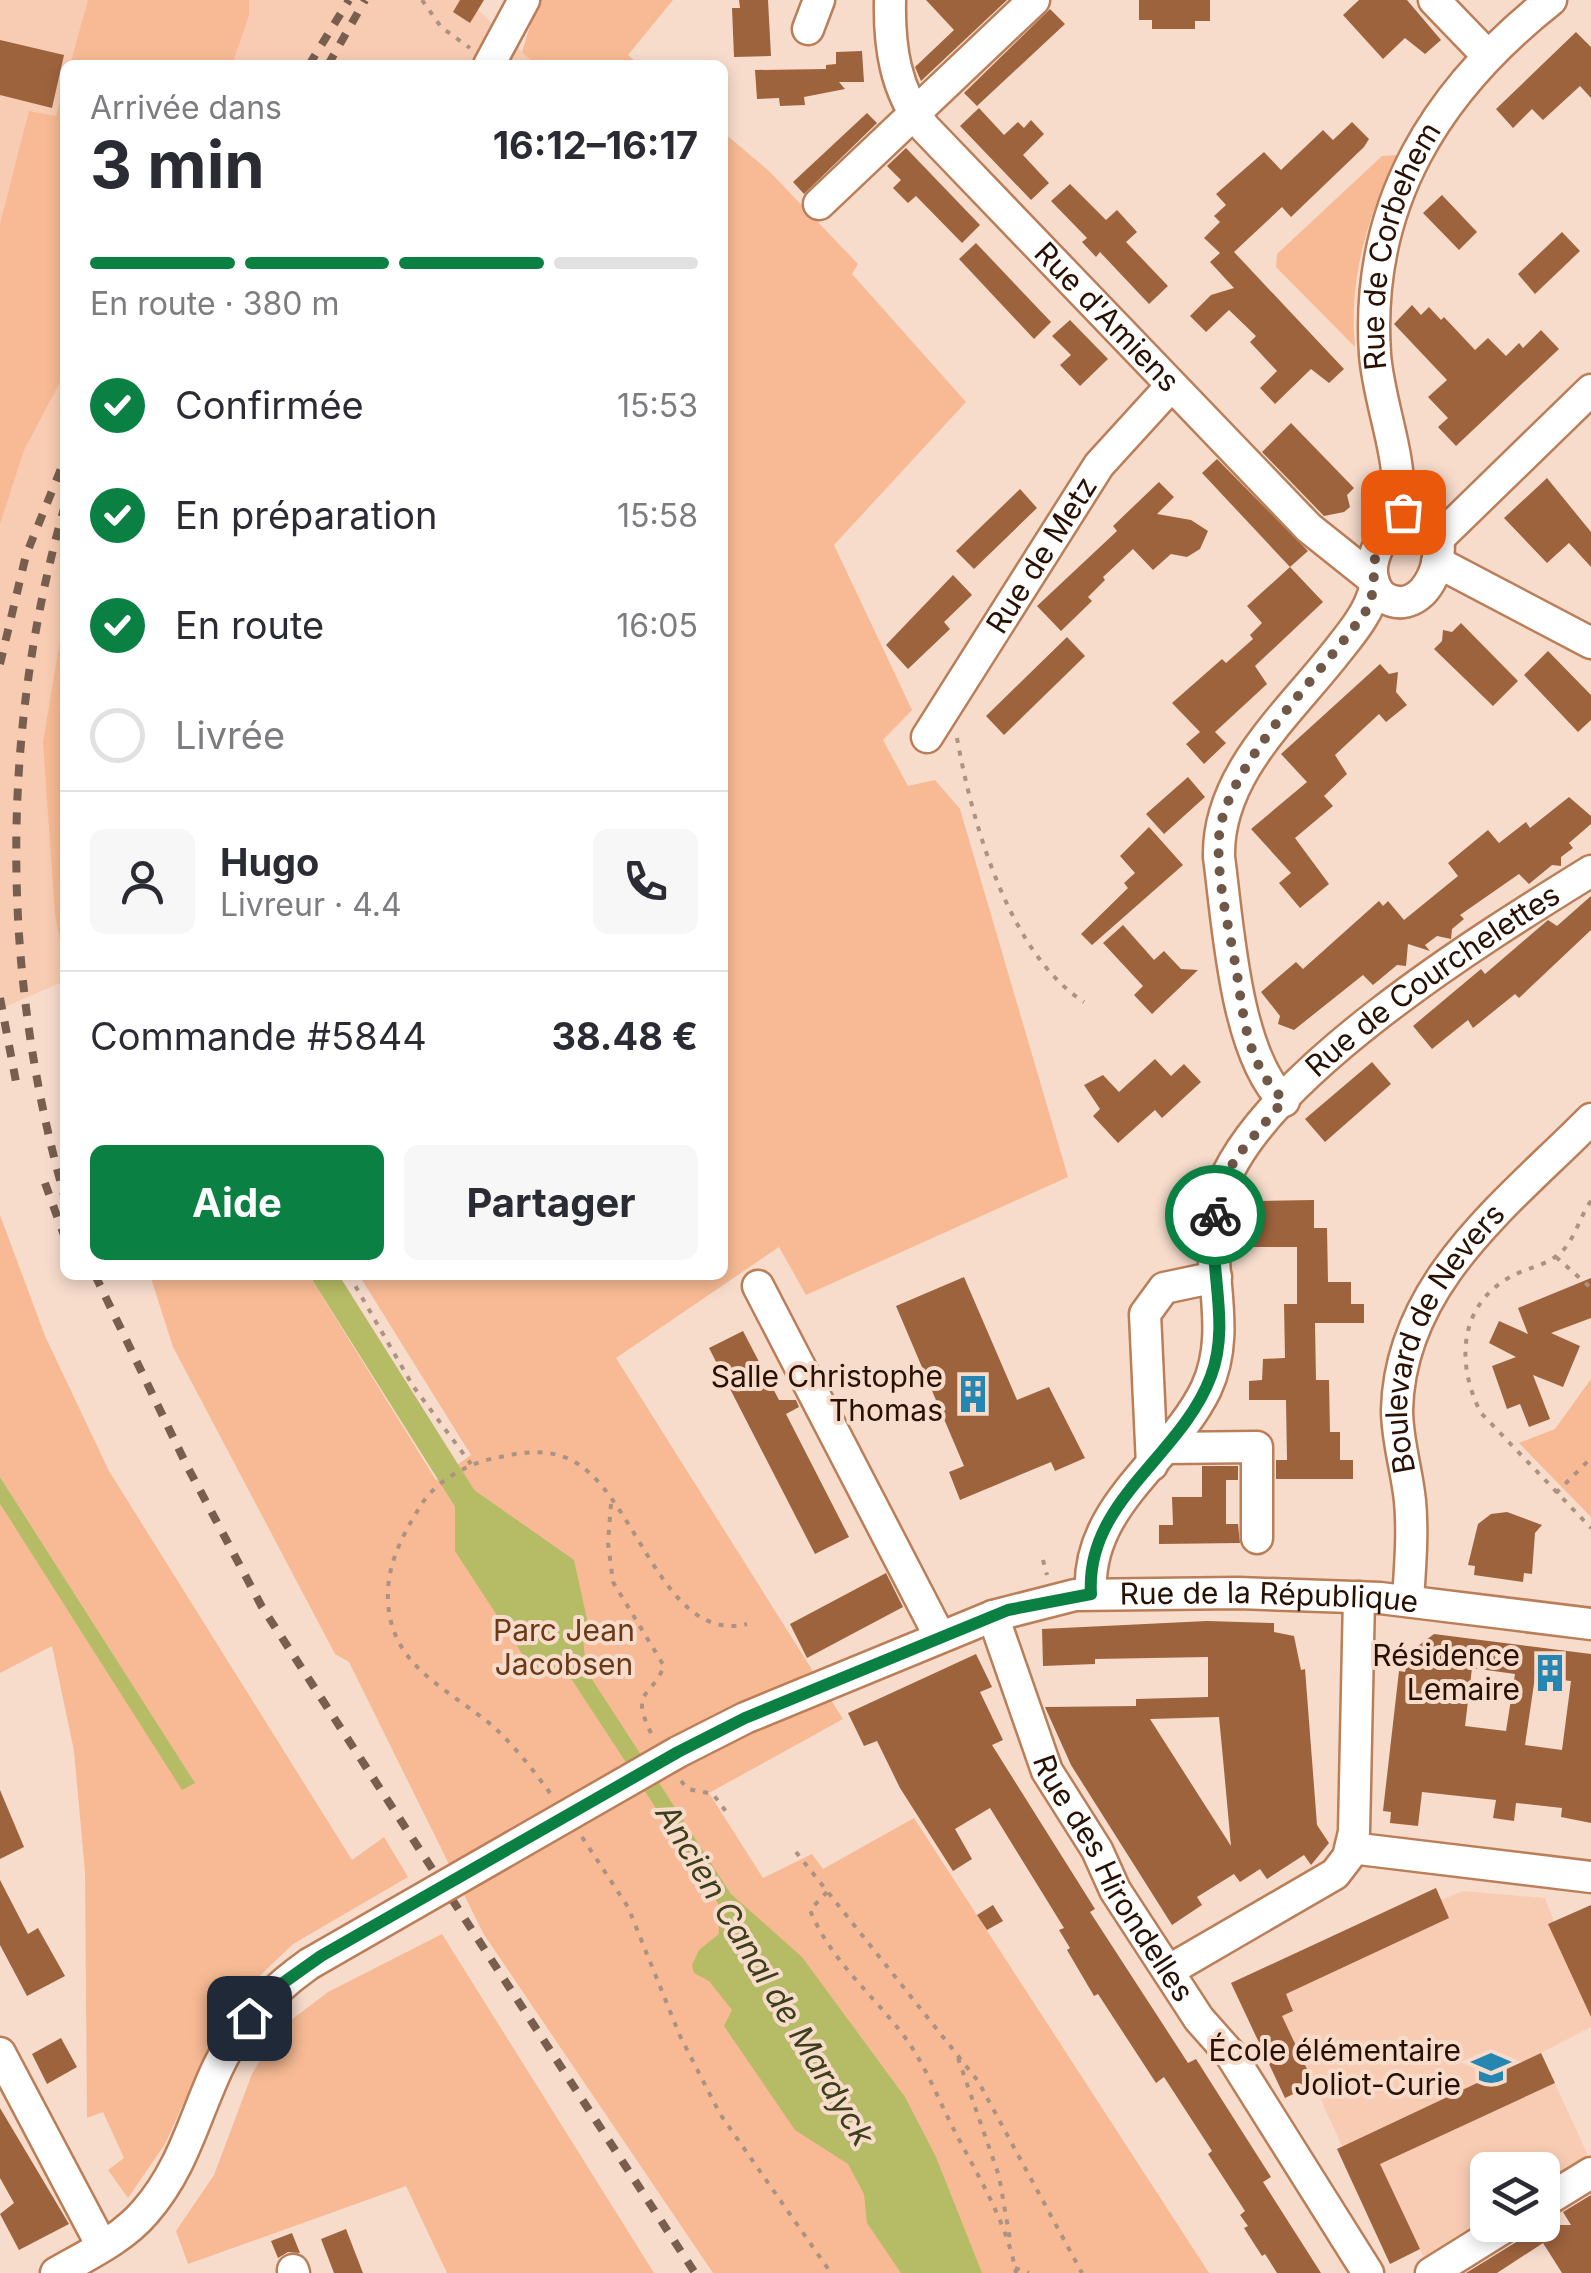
<!DOCTYPE html>
<html lang="fr">
<head>
<meta charset="utf-8">
<style>
	:root { --surface:#fff; --page:#f7f7f7; --text:#2b2b33; --muted:#7c7c81; --line:#e1e1e2; --accent:#0b8043 }
	body { margin:0; font-family:Inter,sans-serif; background:var(--page); color:var(--text); height:100vh; display:flex; flex-direction:column; font-size:38px; white-space:nowrap }
	* { box-sizing:border-box; margin:0 }
	p { font-size:32px; color:var(--muted) }
	.icon { flex:none; width:55px; height:55px; fill:none; stroke:currentColor; stroke-width:2; stroke-linecap:round; stroke-linejoin:round }
	.map { position:relative; flex:1; overflow:hidden }
	.details { position:absolute; left:60px; top:60px; width:668px; height:1220px; display:flex; flex-direction:column; background:var(--surface); border-radius:15px; box-shadow:0 5px 15px #0003 }
	.details>* { flex:none }
	.controls { position:absolute; left:1470px; top:2152px; display:grid; gap:20px }
	.controls a { display:grid; place-items:center; width:90px; height:90px; border-radius:15px; background:var(--surface); box-shadow:0 5px 15px #0003; font-size:50px }
	.pin { position:absolute; display:grid; place-items:center; width:85px; height:85px; color:#fff; margin:-42px; border-radius:20px; box-shadow:0 5px 15px #0006 }
	.courier { position:absolute; display:grid; place-items:center; width:100px; height:100px; margin:-50px; border:8px solid #0b8043; border-radius:50%; background:#fff; color:#222; box-shadow:0 2px 12px #0007 }
	.overview em { font-style:normal; font-weight:700 }
	.overview div { display:flex; flex-direction:column-reverse }
	.overview { display:flex; align-items:center; justify-content:space-between; height:170px; padding:0 30px }
	h1 { font-size:65px; font-weight:700; line-height:75px }
	.bar { display:grid; grid-template-columns:repeat(4,1fr); gap:15px 10px; align-content:center; height:120px; padding:0 30px }
	.bar i { height:12px; border-radius:8px; background:var(--line) }
	.bar .selected { background:var(--accent) }
	.bar p { grid-column:span 4 }
	.line { display:flex; align-items:center; gap:25px; padding:0 30px; border-top:2px solid var(--line) }
	.line div { flex:1 }
	.round { display:grid; place-items:center; flex:none; width:105px; height:105px; border-radius:15px; background:var(--page) }
	ol { padding:0 30px; list-style:none }
	li { display:flex; align-items:center; gap:30px; height:110px }
	li p { margin-inline-start:auto }
	li .icon { padding:10px; border-radius:50%; background:var(--accent); color:#fff; stroke-width:4 }
	li:last-child { color:var(--muted) }
	li i { width:55px; height:55px; border:5px solid var(--line); border-radius:50% }
	.primary-button { display:flex; gap:20px; margin-top:auto; padding:20px 30px }
	.primary-button a { flex:1; height:115px; border-radius:15px; background:var(--accent); color:#fff; font-size:40px; font-weight:700; line-height:115px; text-align:center }
	.primary-button a+a { background:var(--page); color:var(--text) }
	.map>svg:first-child { display:block }
</style>
</head>
<body>
<div class="map">
<svg width="1591" height="2273" viewBox="0 0 1591 2273">
	<rect width="100%" height="100%" fill="#f7dccc"/>
	<g fill="#f8ccb2">
		<path d="M0 0H468L536 65H65V981L0 1009Z"/>
		<path d="M1436 1888 1441 1900 1463 1891 1545 1898 1591 2015V2027L1541 2053 1591 2162 1543 2192 1542 2170H1488V2225L1428 2265 1420 2249 1390 2264 1337 2149 1342 2146 1314 2085 1285 2098 1231 1983Z"/>
	</g>
	<g fill="#f7ba94">
		<path d="M88 0H249V15L232 65H70Z"/>
		<path d="M538 0H673L628 55 640 65H536L522 52Z"/>
		<path d="M65 85V373L24 450 0 524V224L29 111 56 116Z"/>
		<path d="M723 132 769 171 858 264 852 274 966 402 834 545 912 710 883 740 908 786 935 780 960 809 1068 1177 806 1295 779 1247 616 1358 843 1719 709 1793 763 1878 812 1854 823 1869 914 1818 1209 2273H713L483 1933 349 1662 335 1654 173 1347 150 1275H309L436 1480 471 1455 359 1275H722Z"/>
		<path d="M1397 155C1368 215 1348 280 1355 347L1276 267 1277 254 1382 156Z"/>
		<path d="M65 611V967L55 914 43 742Z"/>
		<path d="M0 1215 45 1336 109 1471 352 1860 384 1837 408 1877 293 1944 247 1988 221 2021 165 2144 128 2198 108 2170 124 2158 103 2112 87 2118 85 1872 74 1751 52 1646 0 1673V1504L182 1789 194 1782 0 1477Z"/>
		<path d="M1591 1379V1517L1519 1443 1555 1429Z"/>
		<path d="M442 1934 654 2273H447L406 2186 188 2264 176 2231 214 2175 252 2074 278 2030 328 1992Z"/>
	</g>
	<g fill="#b5bc65">
		<path d="M0 1477 195 1783 182 1790 0 1504Z"/>
		<path d="M457 1478 574 1560 590 1633 583 1638 586 1670 731 1894 802 1957 905 2097 936 2157 982 2273H901L867 2223 864 2194 848 2164 795 2130 724 2026 732 2010 709 1981 694 1973 692 1965 699 1950 719 1934 718 1903 572 1680 545 1666 534 1672 455 1551V1489L451 1483Z"/>
	</g>
	<g fill="none" stroke-linecap="round" stroke-linejoin="round">
		<path stroke="#b5bc65" stroke-width="25" d="M324 1275 472 1510"/>
	</g>
	<g fill="#9d633d" fill-rule="evenodd">
		<path d="M460 0H484L470 23 453 12Z"/>
		<path d="M739 0H768L771 56 734 57 732 8H740Z"/>
		<path d="M926 0H1007L921 81 915 67 954 30Z"/>
		<path d="M1139 0H1210V21H1195V29H1152V20H1139Z"/>
		<path d="M1359 0H1407L1441 40 1425 54 1405 38 1383 59 1343 15Z"/>
		<path d="M1050 9 1065 24 977 106 964 93Z"/>
		<path d="M1576 32 1591 47V98L1580 86 1543 120 1532 109 1513 128 1496 109Z"/>
		<path d="M0 40 64 55 52 108 0 95Z"/>
		<path d="M862 51 864 82H839L845 89 804 97 805 105 780 106 779 98 757 99 755 70 826 69V65L836 64V52Z"/>
		<path d="M979 108 1004 135 1018 122 1024 128 1031 120 1044 134 1023 155 1049 183 1031 200 960 126Z"/>
		<path d="M867 113 877 123 804 194 793 182Z"/>
		<path d="M1352 122 1369 139 1364 147 1291 217 1282 207 1234 252 1344 369 1329 383 1311 369 1275 404 1260 388 1277 371 1250 342 1256 336 1229 310 1206 332 1190 316 1211 295 1234 288 1210 262 1220 253 1204 238 1220 222 1214 216 1226 205 1216 194 1264 152 1281 170 1323 130 1333 140Z"/>
		<path d="M906 148 980 225 962 243 916 196 908 203 893 188 901 180 887 166Z"/>
		<path d="M1070 184 1106 220 1117 210 1137 232 1126 242 1168 286 1149 304 1100 252 1096 257 1082 242 1087 238 1051 201Z"/>
		<path d="M1442 195 1477 232 1459 250 1423 213Z"/>
		<path d="M1562 232 1580 251 1535 294 1518 274Z"/>
		<path d="M976 243 1051 322 1034 339 959 259Z"/>
		<path d="M1412 305 1421 315 1429 307 1441 320 1444 317 1475 350 1488 338 1506 356 1519 343 1523 348 1541 330 1559 349 1456 446 1438 427 1448 418 1428 397 1447 380 1394 324Z"/>
		<path d="M1070 320 1108 359 1080 386 1060 365 1071 355 1052 336Z"/>
		<path d="M1291 423 1354 488 1347 495 1350 507 1344 512 1324 516 1262 452Z"/>
		<path d="M1217 459 1308 551 1290 567 1202 473Z"/>
		<path d="M1547 478 1591 532V567L1569 543 1547 563 1504 518Z"/>
		<path d="M1159 482 1174 497 1157 514 1191 520 1208 531 1200 549 1187 557 1171 554 1153 570 1133 549 1103 577 1105 580 1088 597 1092 601 1061 631 1037 606 1117 531 1113 526Z"/>
		<path d="M1020 489 1037 508 974 569 956 551Z"/>
		<path d="M1290 567 1323 602 1255 666 1267 684 1215 732 1226 743 1204 764 1186 744 1200 732 1172 703 1222 659 1226 663 1253 639 1250 635 1262 623 1247 606Z"/>
		<path d="M953 575 972 595 944 622 950 629 908 669 886 645Z"/>
		<path d="M1461 623 1518 681 1493 706 1434 649 1442 641 1443 630 1452 632Z"/>
		<path d="M1067 637 1085 656 1004 735 986 716Z"/>
		<path d="M1548 651 1591 695V720L1578 732 1524 675Z"/>
		<path d="M1380 664 1389 674 1398 672 1396 692 1407 705 1386 722 1379 714 1335 755 1347 774 1324 796 1333 806 1295 838 1329 884 1300 908 1279 883 1291 873 1251 829 1307 782 1281 754Z"/>
		<path d="M1188 777 1205 797 1164 834 1146 814Z"/>
		<path d="M1569 797 1591 816V824L1569 843 1573 848 1561 857V866L1552 865 1529 884 1519 874 1460 915 1464 919 1452 929 1451 939 1437 936 1425 945 1430 951 1408 944 1406 966 1397 965 1373 985 1363 975 1294 1030 1278 1024 1280 1016 1261 992 1296 962 1303 969 1379 901 1383 906 1388 901 1404 920 1458 876 1448 863 1488 830 1499 843 1526 822 1530 828Z"/>
		<path d="M1149 827 1183 865 1092 945 1081 934 1128 888 1124 883 1135 873 1120 856Z"/>
		<path d="M1591 896V930L1519 998 1515 994 1473 1028 1468 1020 1432 1049 1413 1026 1481 969 1485 974 1548 920 1557 926Z"/>
		<path d="M1123 925 1154 960 1164 951 1181 969 1198 970 1152 1014 1134 995 1143 986 1103 943Z"/>
		<path d="M1155 1059 1171 1076 1184 1064 1201 1082 1162 1118 1155 1110 1118 1143 1093 1116 1100 1109 1084 1085 1103 1075 1119 1092Z"/>
		<path d="M1372 1062 1391 1084 1325 1142 1305 1119Z"/>
		<path d="M1314 1200V1228H1327L1328 1282H1351V1304H1364V1323H1315L1316 1380H1329L1330 1432H1340V1460H1353V1479H1276V1460H1287L1286 1400H1249V1381L1262 1380 1263 1359 1285 1358 1284 1304H1297V1247H1247V1228H1260V1201Z"/>
		<path d="M964 1277 1017 1400 1049 1387 1085 1458 1055 1471 1051 1462 960 1500 949 1472 964 1466 896 1306Z"/>
		<path d="M1591 1278V1318L1551 1333 1580 1346 1563 1387 1533 1375 1550 1419 1529 1427 1520 1404 1507 1409 1492 1366 1516 1357 1489 1343 1499 1321 1528 1334 1518 1308Z"/>
		<path d="M743 1331 779 1400H796L799 1407 786 1414 849 1537 815 1554 709 1348Z"/>
		<path d="M1202 1466H1238V1480H1226V1524H1238L1240 1543 1159 1544V1525H1173L1172 1497H1202Z"/>
		<path d="M1507 1512 1542 1525 1535 1533 1532 1574 1524 1573 1523 1582 1474 1575 1475 1566 1468 1565 1478 1524 1491 1514Z"/>
		<path d="M886 1573 903 1607 807 1658 790 1624Z"/>
		<path d="M1207 1621 1274 1623V1632L1294 1636 1301 1670 1305 1669 1317 1825 1329 1843 1311 1865 1304 1855 1267 1879 1260 1869 1240 1882 1234 1874 1197 1897 1202 1905 1172 1925 1071 1765 1045 1707 1136 1706V1699L1208 1697V1657L1095 1659V1664L1043 1666 1042 1629ZM1219 1717 1222 1748 1231 1846 1150 1719Z"/>
		<path d="M1434 1634 1591 1654V1823L1561 1817 1562 1808 1516 1803 1514 1821 1493 1818 1496 1800 1422 1792 1418 1826 1390 1823 1391 1812 1383 1811 1399 1671 1405 1672 1410 1652ZM1472 1668 1515 1674 1506 1731 1465 1726ZM1535 1677 1571 1681 1562 1750 1525 1745Z"/>
		<path d="M976 1654 992 1687 980 1692 1003 1740 992 1745 1095 1909 1090 1912 1114 1949 1188 2063 1196 2059 1271 2177 1263 2182 1321 2273H1277L1265 2254 1262 2256 1244 2228 1248 2226 1240 2215 1245 2211 1208 2154 1212 2151 1164 2077 1156 2083 1098 1994 1094 1996 1067 1950 1070 1948 1059 1930 1064 1928 990 1808 955 1829 972 1859 953 1871 900 1788 877 1741 864 1746 848 1713Z"/>
		<path d="M0 1790 24 1847 0 1859Z"/>
		<path d="M0 1880 28 1934 38 1928 65 1976 27 1996 0 1945Z"/>
		<path d="M1436 1888 1449 1918 1286 1994 1293 2011 1282 2016 1314 2084 1285 2098 1231 1983Z"/>
		<path d="M993 1905 1003 1921 987 1930 977 1915Z"/>
		<path d="M1591 1905V2017L1548 1924Z"/>
		<path d="M61 2038 77 2067 47 2084 32 2054Z"/>
		<path d="M1541 2053 1555 2083 1380 2164 1420 2249 1390 2264 1337 2149Z"/>
		<path d="M0 2108 69 2224 19 2250 0 2214 14 2203 0 2178Z"/>
		<path d="M1591 2195V2273H1562L1543 2243 1497 2273H1466L1518 2241 1532 2225H1571L1563 2212Z"/>
		<path d="M346 2229 356 2255 363 2273H334L321 2239Z"/>
		<path d="M292 2233 300 2253 288 2252 278 2258 271 2241Z"/>
	</g>
	<g fill="none" stroke-linecap="round" stroke-linejoin="round">
		<g stroke="#ba7e58" stroke-width="35">
			<g id="minor">
				<path id="s1" d="M890 0C889 46 895 91 925 128L1309 528 1373 579"/>
				<path d="M1434 0 1487 55"/>
				<path d="M808 29 819 0"/>
				<path d="M489 65 524 0"/>
				<path d="M819 204 1034 0"/>
				<path id="s2" d="M1393 515 1409 512 1426 517C1458 544 1425 625 1382 596 1353 564 1395 528 1398 498 1401 454 1378 399 1375 354 1365 203 1437 90 1551 0"/>
				<path d="M1439 538 1591 390"/>
				<path d="M1437 562 1591 643"/>
				<path id="s3" d="M927 737 1099 465 1171 386"/>
				<path d="M1284 1101C1235 1053 1228 924 1219 857 1217 775 1288 714 1335 654 1351 634 1369 613 1375 588"/>
				<path d="M758 1286 940 1637"/>
				<path d="M1166 1448 1257 1447V1538"/>
				<path d="M1152 1465 1145 1314 1164 1288 1216 1277"/>
				<path id="s4" d="M1091 1594C1085 1506 1171 1461 1206 1389 1236 1325 1200 1259 1219 1195 1255 1078 1489 934 1591 871"/>
				<path id="s5" d="M1408 1600C1410 1568 1413 1534 1410 1501 1407 1471 1397 1440 1397 1410 1400 1282 1509 1202 1591 1119"/>
				<path id="s6" d="M993 1616 1047 1771 1097 1850 1115 1890 1199 2019 1231 2055 1368 2273"/>
				<path id="s7" d="M678 1752 745 1718 993 1616 1075 1595 1238 1593 1380 1598 1591 1624"/>
				<path d="M1351 1848 1591 1877"/>
				<path d="M1168 1971 1335 1874 1348 1857 1354 1832 1359 1597"/>
				<path d="M0 2053 102 2246"/>
				<path d="M1542 2203 1591 2173"/>
				<path d="M293 2270 294 2273"/>
				<path d="M56 2273C87 2255 121 2240 145 2212 183 2169 194 2118 218 2067 238 2025 271 1991 309 1964"/>
				<path d="M1431 2273 1508 2225"/>
			</g>
		</g>
		<g stroke="#ab9282" stroke-width="4" stroke-dasharray="5 8" stroke-linecap="butt">
			<path d="M422 0 441 27 470 48"/>
			<path d="M957 738C972 822 1009 954 1084 1002"/>
			<path d="M1591 1201C1579 1217 1575 1241 1559 1254 1545 1266 1526 1268 1510 1277 1458 1306 1456 1365 1481 1413L1591 1528"/>
			<path d="M1556 1257 1591 1288"/>
			<path d="M349 1275 413 1386 471 1464"/>
			<path d="M1556 1493 1591 1458"/>
			<path d="M611 1504 608 1543 613 1582 664 1666C651 1699 629 1689 652 1735"/>
			<path d="M1043 1560 1047 1575"/>
			<path d="M681 1781 688 1789 713 1794 727 1813"/>
			<path d="M550 1793C534 1771 516 1748 496 1729 452 1690 391 1669 388 1601 386 1564 404 1532 423 1502 440 1478 471 1462 500 1457 523 1452 544 1449 567 1458 636 1487 660 1645 747 1624"/>
			<path d="M582 1837 628 1907 680 2036 720 2114 831 2273"/>
			<path d="M796 1852 978 2081 1082 2273"/>
			<path d="M827 1892 810 1910C830 1959 869 1991 901 2032 923 2060 936 2094 952 2126 976 2173 1007 2221 1016 2273"/>
			<path d="M958 2058 999 2176 1011 2245"/>
			<path d="M1015 2268 1029 2273"/>
		</g>
		<use href="#minor" stroke="#fff" stroke-width="30"/>
		<g stroke="#775e4f" stroke-width="8" stroke-dasharray="12 12" stroke-linecap="butt">
			<path d="M309 65 349 0"/>
			<path d="M328 65 365 0"/>
			<path d="M65 505C0 732 0 971 65 1198"/>
			<path d="M0 664 26 555 65 459"/>
			<path d="M0 998 17 1087"/>
			<path d="M45 1183 65 1238"/>
			<path d="M95 1275 186 1464 262 1607 695 2273"/>
		</g>
		<g stroke="#ba7e58" stroke-width="35" stroke-linecap="butt">
			<path id="minor-bridge" d="M309 1964 678 1752"/>
		</g>
		<use href="#minor-bridge" stroke="#fff" stroke-width="30"/>
	</g>
	<g fill="none" stroke-linecap="round" stroke-linejoin="round">
		<path stroke="#705849" stroke-width="10" stroke-dasharray="0 18" d="M1215 1215 1234 1160 1284 1100C1248 1066 1244 1021 1237 974 1230 931 1216 881 1219 837 1224 766 1326 670 1368 608 1381 581 1363 524 1403 512"/>
		<path stroke="#0b8043" stroke-width="12" d="M249 2018 283 1983 321 1956 678 1752 745 1718 1008 1610 1091 1594C1085 1501 1181 1457 1211 1376 1231 1323 1208 1269 1215 1215"/>
	</g>
	<defs>
		<g id="building-bare" transform="scale(3)"><path d="M-4-6H4V6H1V3H-1V6H-4ZM-2.5-4.3h1.7v1.8h-1.7ZM.8-4.3h1.7v1.8H.8ZM-2.5-1h1.7V.8h-1.7ZM.8-1h1.7V.8H.8Z" fill="#2586b1" stroke="#f7dccc" stroke-width="2.5" paint-order="stroke"/></g>
		<g id="school-bare" transform="scale(3)"><path d="M0-5L7-2L0 1L-7-2ZM-4 1L0 2.5L4 1V4Q0 6-4 4Z" fill="#2586b1" stroke="#f7dccc" stroke-width="2.5" paint-order="stroke"/></g>
	</defs>
	<g fill-rule="evenodd">
		<use href="#building-bare" x="973" y="1394"/>
		<use href="#building-bare" x="1550" y="1673"/>
		<use href="#school-bare" x="1491" y="2068"/>
	</g>
	<g text-anchor="middle" stroke-width="8" stroke-linejoin="round" paint-order="stroke">
		<g font-size="30" fill="#281103" stroke="#f7dccc">
			<text dy="10" stroke="none"><textPath href="#s2" startOffset="525">Rue de Corbehem</textPath></text>
			<text dy="10" stroke="none"><textPath href="#s1" startOffset="398">Rue d'Amiens</textPath></text>
			<text dy="10" stroke="none"><textPath href="#s3" startOffset="215">Rue de Metz</textPath></text>
			<text dy="10" stroke="none"><textPath href="#s4" startOffset="745">Rue de Courchelettes</textPath></text>
			<text dy="10" stroke="none"><textPath href="#s5" startOffset="275">Boulevard de Nevers</textPath></text>
			<text dy="10" stroke="none"><textPath href="#s7" startOffset="622">Rue de la République</textPath></text>
			<text dy="10" stroke="none"><textPath href="#s6" startOffset="290">Rue des Hirondelles</textPath></text>
		</g>
		<g font-size="30" fill="#281103" stroke="#f7dccc" text-anchor="end">
			<text x="943" y="1387">Salle Christophe<tspan x="943" dy="34">Thomas</tspan></text>
			<text x="1520" y="1666">Résidence<tspan x="1520" dy="34">Lemaire</tspan></text>
			<text x="1461" y="2061">École élémentaire<tspan x="1461" dy="34">Joliot-Curie</tspan></text>
		</g>
		<g font-size="30" fill="#6b3916" stroke="#f7dccc">
			<text x="564" y="1641">Parc Jean<tspan x="564" dy="34">Jacobsen</tspan></text>
		</g>
		<g font-size="32" font-style="italic" fill="#3c3f19" stroke="#f7dccc">
			<text transform="translate(765 1975) rotate(59)" y="11">Ancien Canal de Mardyck</text>
		</g>
	</g>
</svg>
<div class="controls">
<a><svg class="icon" aria-label="layers" viewBox="0 0 24 24"><path d="M12 4l9 5-9 5-9-5zM3 14l9 5 9-5"/></svg></a>
</div>
<div class="pin" style="left:1403px;top:512px;background:#ea580c"><svg class="icon" aria-label="bag" viewBox="0 0 24 24"><path d="M5 8h14l-1 12H6zM9 8a3 3 0 0 1 6 0"/></svg></div>
<div class="pin" style="left:249px;top:2018px;background:#1f2937"><svg class="icon" aria-label="home" viewBox="0 0 24 24"><path d="M3 11l9-7 9 7M6 9v11h12V9"/></svg></div>
<div class="courier" style="left:1215px;top:1215px"><svg class="icon" aria-label="bike" viewBox="0 0 24 24"><circle cx="6" cy="16" r="4"/><circle cx="18" cy="16" r="4"/><path d="M6 16l4-8h5l3 8M10 8l3 8H6M13 5h3"/></svg></div>
<section class="details">
<div class="overview"><div><h1>3 min</h1><p>Arrivée dans</p></div><em>16:12–16:17</em></div>
<div class="bar"><i class="selected"></i><i class="selected"></i><i class="selected"></i><i></i><p>En route · 380 m</p></div>
<ol>
<li><svg class="icon" aria-label="check" viewBox="0 0 24 24"><path d="M5 12l5 5 9-10"/></svg>Confirmée<p>15:53</p></li>
<li><svg class="icon" aria-label="check" viewBox="0 0 24 24"><path d="M5 12l5 5 9-10"/></svg>En préparation<p>15:58</p></li>
<li><svg class="icon" aria-label="check" viewBox="0 0 24 24"><path d="M5 12l5 5 9-10"/></svg>En route<p>16:05</p></li>
<li><i></i>Livrée</li>
</ol>
<div class="line" style="height:180px"><a class="round"><svg class="icon" aria-label="person" viewBox="0 0 24 24"><circle cx="12" cy="8" r="4"/><path d="M4 21q1-7 8-7t8 7"/></svg></a><div><b>Hugo</b><p>Livreur · 4.4</p></div><a class="round"><svg class="icon" aria-label="phone" viewBox="0 0 24 24"><path d="M5 4h4l2 5-3 2q2 4 5 5l2-3 5 2v4C11 20 4 13 5 4z"/></svg></a></div>
<div class="line" style="height:130px"><div>Commande #5844</div><b>38.48 €</b></div>
<div class="primary-button"><a>Aide</a><a>Partager</a></div>
</section>
</div>
</body>
</html>
